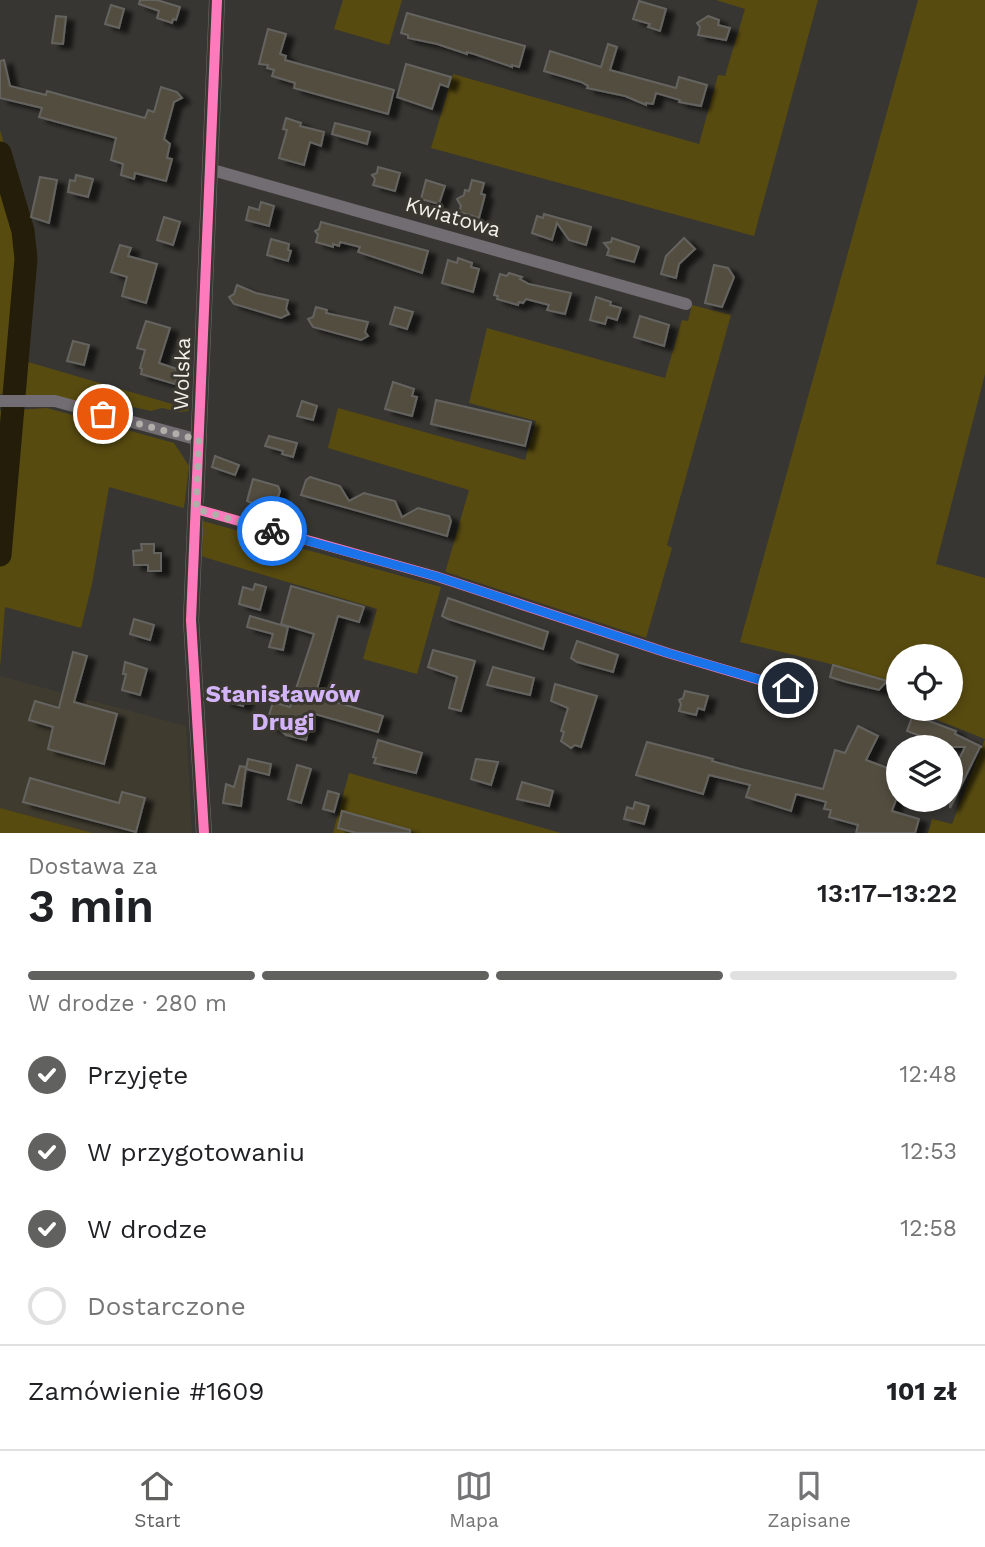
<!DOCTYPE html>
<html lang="pl">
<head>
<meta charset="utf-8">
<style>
	:root { --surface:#fff; --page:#f6f6f6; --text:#202124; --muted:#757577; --line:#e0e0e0; --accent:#616160 }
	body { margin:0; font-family:"Work Sans",sans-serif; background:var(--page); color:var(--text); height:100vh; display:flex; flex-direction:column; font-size:26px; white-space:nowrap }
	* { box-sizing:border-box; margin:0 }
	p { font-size:23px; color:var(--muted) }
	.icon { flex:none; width:38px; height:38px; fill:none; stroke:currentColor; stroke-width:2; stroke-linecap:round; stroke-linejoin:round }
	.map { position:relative; height:833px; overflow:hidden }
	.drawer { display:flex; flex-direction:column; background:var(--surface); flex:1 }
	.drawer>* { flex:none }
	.fabs { position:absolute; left:886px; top:644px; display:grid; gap:14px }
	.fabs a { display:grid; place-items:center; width:77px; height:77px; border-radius:50%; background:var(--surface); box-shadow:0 4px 10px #0003; font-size:35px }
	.pin { position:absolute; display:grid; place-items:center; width:60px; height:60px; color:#fff; margin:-30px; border:4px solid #fff; border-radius:50%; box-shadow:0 2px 7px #0007 }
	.courier { position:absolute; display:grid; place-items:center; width:70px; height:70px; margin:-35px; border:5px solid #1a73e8; border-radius:50%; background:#fff; color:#222; box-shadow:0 2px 9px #0007 }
	.summary em { font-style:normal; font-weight:600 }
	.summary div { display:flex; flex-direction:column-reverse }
	.summary { display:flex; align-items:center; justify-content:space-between; height:119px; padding:0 28px }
	h1 { font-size:46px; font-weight:600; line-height:52px }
	.bar { display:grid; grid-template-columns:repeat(4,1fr); gap:10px 7px; align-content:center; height:84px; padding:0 28px }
	.bar i { height:9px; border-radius:5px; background:var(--line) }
	.bar .current { background:var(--accent) }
	.bar p { grid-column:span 4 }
	.line { display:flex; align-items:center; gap:18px; padding:0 28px; border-top:2px solid var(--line) }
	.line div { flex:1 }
	ol { padding:0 28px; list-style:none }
	li { display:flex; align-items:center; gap:21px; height:77px }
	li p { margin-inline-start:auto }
	li .icon { padding:7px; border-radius:50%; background:var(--accent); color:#fff; stroke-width:4 }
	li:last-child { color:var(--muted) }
	li i { width:38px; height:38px; border:4px solid var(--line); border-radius:50% }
	.tab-bar { display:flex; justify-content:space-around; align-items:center; height:98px; border-top:2px solid var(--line); background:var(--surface); font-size:19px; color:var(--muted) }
	.tab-bar a { display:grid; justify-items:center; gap:4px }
	.tab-bar .current { color:var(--accent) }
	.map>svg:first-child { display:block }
</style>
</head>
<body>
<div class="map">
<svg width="985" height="833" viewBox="0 0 985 833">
	<defs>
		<filter id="shadow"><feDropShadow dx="8" dy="4.5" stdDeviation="2" flood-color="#0009"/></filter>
	</defs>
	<rect width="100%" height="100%" fill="#373632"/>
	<path fill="#3f3b2f" d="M0 676 186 726 192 833H93L0 808Z"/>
	<g fill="#584b10">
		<path d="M343 0H402L389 45 334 29Z"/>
		<path d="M716 0H818L754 236 431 148 453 74 699 144 718 75 725 76 745 9Z"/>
		<path d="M918 0H985V374L936 564 985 578V833H928L932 819 952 824 985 739 915 711 916 709H950V656H898V684L823 662 740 642Z"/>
		<path d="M0 130 32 238 31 250 37 252 28 362 189 409 188 411 180 412 162 408 151 411 133 407 125 416 25 395 0 394Z"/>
		<path d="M692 305 731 315 667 545 672 548 646 638 445 573 469 490 328 448 338 408 525 460 536 421 469 403 487 328 665 378 682 320 688 321Z"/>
		<path d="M47 408 174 443 189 466 184 508 109 487 92 584 81 628 5 607 0 668V411Z"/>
		<path d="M203 521 441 587 417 674 363 659 377 609 207 558 202 556Z"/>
		<path d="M349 773 561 833H333Z"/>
		<path d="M0 808 93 833H0Z"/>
	</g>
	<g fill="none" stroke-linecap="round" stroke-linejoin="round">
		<path stroke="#231d09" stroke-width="23" d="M0 153 23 231 26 259 0 555"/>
	</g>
	<g fill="#524e3f" stroke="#656461" stroke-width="2" filter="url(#shadow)">
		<path d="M140 0H157L180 7 176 20 173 19 172 23 157 18 159 11 139 4Z"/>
		<path d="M639 1 666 9 660 31 648 27 650 24 633 19Z"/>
		<path d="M111 5 124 9 119 28 105 24Z"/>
		<path d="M407 13 525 46 519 67 512 65V67L474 54 467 52V54L437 44 408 38V35L401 33Z"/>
		<path d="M56 16 66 17 63 44 52 43Z"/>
		<path d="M708 16 719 20 718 25 730 28 726 40 698 35 700 27 697 23Z"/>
		<path d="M268 29 286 34 280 54 286 56 285 60 394 90 388 114 294 88 295 83 272 76 274 70 267 68 268 65 259 64Z"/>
		<path d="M608 44 617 47 610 70 676 88 679 77 707 85 701 106 679 102 680 100 656 93 653 104 646 103V105L625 96 587 88 588 86 581 82 544 71 550 51 601 67Z"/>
		<path d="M4 60 10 86 46 95 47 91 145 118 148 110 154 112 161 87 177 92 182 98 174 102 164 139 170 144 167 158 172 159 166 181 135 173 134 179 121 175 123 164 111 160 116 138 39 117 42 108 0 98V61Z"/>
		<path d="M406 64 451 77 448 87 440 84 432 109 397 97Z"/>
		<path d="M286 118 301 123 300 126 324 132 321 146 310 142 304 165 279 158 287 130 283 129Z"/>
		<path d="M335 123 370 132 367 144 332 134Z"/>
		<path d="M378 167 400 173 395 191 373 185 375 179 372 175 377 173Z"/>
		<path d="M76 175 93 179 88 197 68 192 70 180 75 181Z"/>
		<path d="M40 177 57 180 49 223 31 217Z"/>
		<path d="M426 180 445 186 439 204 421 199Z"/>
		<path d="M472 180 484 183 481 194 485 195 479 218 459 212 461 206 457 199 464 195 465 190 469 191Z"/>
		<path d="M261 202 274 206 269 226 246 220 249 207 259 210Z"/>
		<path d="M544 214 591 227 586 245 569 240 557 223 552 240 532 233 537 216 543 218Z"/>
		<path d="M164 217 180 222 173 245 157 240Z"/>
		<path d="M321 222 428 251 422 273 358 252 360 247 340 242 339 246 333 244V247L316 242 318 235 315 231 319 229Z"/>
		<path d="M612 238 639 247 634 262 607 255 609 249 604 243 611 242Z"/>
		<path d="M684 238 695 249 679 264 676 278 661 274 666 256Z"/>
		<path d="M271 239 289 244 288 250 291 251 288 261 267 255Z"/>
		<path d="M120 245 131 248 128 256 157 264 146 303 122 296 127 277 111 272Z"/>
		<path d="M458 258 472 263 471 267 479 269 473 292 442 283 448 260 457 263Z"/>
		<path d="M714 265 728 268 734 277 722 307 705 303Z"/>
		<path d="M509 273 522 277 520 279 529 284 571 293 565 314 547 310 549 305 526 299 523 303 519 302 518 305 497 299 498 296 494 295 500 274 507 276Z"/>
		<path d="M237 285 256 293 288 300 286 309 289 314 281 318 234 304 229 297 234 294Z"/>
		<path d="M596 297 611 302 610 305 621 308 617 320 607 317 605 324 590 320Z"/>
		<path d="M316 307 327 310 326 313 368 322 365 332 368 336 361 340 313 327 308 319 313 317Z"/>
		<path d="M395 307 413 312 407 329 390 324Z"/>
		<path d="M640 316 669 325 664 346 634 337Z"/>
		<path d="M146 321 170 328 159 363 180 370 175 384 141 374 142 369 140 368 145 350 137 348Z"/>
		<path d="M73 341 89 345 84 365 67 361Z"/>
		<path d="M393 382 414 389 412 396 417 397 412 416 385 409Z"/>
		<path d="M436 400 531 422 525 446 431 424Z"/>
		<path d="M302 401 317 406 313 420 297 416Z"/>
		<path d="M269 436 297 443 293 457 282 454 283 451 265 446Z"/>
		<path d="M215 456 239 465 235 475 212 467Z"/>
		<path d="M310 477 340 486 349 501 364 493 395 501 402 517 418 508 449 516 451 521 447 536 301 495 306 480Z"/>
		<path d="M253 479 278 486 280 491 277 500 274 502 271 511 247 501Z"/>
		<path d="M141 544H154V553H161V571H148V565H134L133 551 142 550Z"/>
		<path d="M255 584 266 587 260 610 239 604 243 587 253 590Z"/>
		<path d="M291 586 364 607 359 622 338 616 315 696 383 716 378 732 315 714 312 729 308 731 306 740 286 735 279 729 266 725 273 702 290 707 314 634 281 624Z"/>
		<path d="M448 598 548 632 543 649 448 619 442 616Z"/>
		<path d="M250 616 288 627 283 650 269 647 273 634 247 627Z"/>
		<path d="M134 619 154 625 150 640 130 634Z"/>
		<path d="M577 641 618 655 613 672 577 662 571 658Z"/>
		<path d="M433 650 475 661 461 711 449 708 457 677 428 667Z"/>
		<path d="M73 652 87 656 74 702 117 714 104 764 48 749 53 727 29 720 35 701 59 708Z"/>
		<path d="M125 662 147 669 140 695 122 690 126 674H123Z"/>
		<path d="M833 665 887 681 879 690 846 682 830 677Z"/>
		<path d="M493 667 534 678 530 695 487 685Z"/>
		<path d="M555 684 597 696 581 747 575 745 571 748 561 741 564 732 561 731 568 708 551 701Z"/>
		<path d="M226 691 246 696 243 706 224 701Z"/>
		<path d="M685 691 708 696 704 710 698 708 696 715 679 711 681 704 679 700 683 698Z"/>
		<path d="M913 715 956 731 955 734 982 747H980L950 808V778L965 747H949L907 731Z"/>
		<path d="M858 726 878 736 866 760 893 770 891 774 898 776V794L892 811 919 819 915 833H856L858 825 829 817 831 810 824 809 826 802 796 794 791 811 746 797 750 785 709 775 703 794 636 775 647 742 713 759 712 761 741 769 823 789 835 750 845 753Z"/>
		<path d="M378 740 422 753 416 773 374 763 376 758 373 757Z"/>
		<path d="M248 759 271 764 269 775 246 769Z"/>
		<path d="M476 759 498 762 491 785 471 779Z"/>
		<path d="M297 765 311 769 301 803 288 799Z"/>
		<path d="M240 766 246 767 241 806 223 803 226 784 234 787Z"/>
		<path d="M30 778 119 803 122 792 145 798 136 832 23 802Z"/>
		<path d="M522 782 553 791 549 806 517 799Z"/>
		<path d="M328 791 339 794 334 812 323 809Z"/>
		<path d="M635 802 649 806 644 824 624 819 627 807 633 809Z"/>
		<path d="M342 811 410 830V833H356L338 828Z"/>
	</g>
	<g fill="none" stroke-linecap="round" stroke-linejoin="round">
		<g stroke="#716d73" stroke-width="12">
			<path d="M209 169 686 304"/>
			<path d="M0 401H55L199 440"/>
			<path d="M196 509 435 576 668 653 811 695"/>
		</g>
		<path stroke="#716d73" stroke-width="16" d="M204 833 191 620 217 0"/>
		<g stroke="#393730" stroke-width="15">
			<g id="cycleway">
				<path d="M196 509 435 576 668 653 811 695"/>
				<path d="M204 833 191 620 217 0"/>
			</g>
		</g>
		<use href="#cycleway" stroke="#fd7abc" stroke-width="10"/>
	</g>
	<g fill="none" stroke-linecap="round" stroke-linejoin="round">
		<path stroke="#b0afaa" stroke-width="7" stroke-dasharray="0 12.6" d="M103 414 199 440 196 509 272 531"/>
		<path stroke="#1a73e8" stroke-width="9" d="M272 531 435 576 668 653 788 688"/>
	</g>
	<g text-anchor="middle" stroke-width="6" stroke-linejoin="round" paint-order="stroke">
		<g font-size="21" fill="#f1f0eb" stroke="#393730">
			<text transform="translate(453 217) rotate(16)" y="7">Kwiatowa</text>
			<text transform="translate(182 374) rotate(-88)" y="7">Wolska</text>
		</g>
		<g font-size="24" font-weight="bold" fill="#d3b4f8" stroke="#393730">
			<text x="283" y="702">Stanisławów<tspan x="283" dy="28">Drugi</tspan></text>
		</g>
	</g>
</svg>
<div class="fabs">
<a><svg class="icon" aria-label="locate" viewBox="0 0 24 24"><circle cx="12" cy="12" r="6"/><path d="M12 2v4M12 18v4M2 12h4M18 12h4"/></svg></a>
<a><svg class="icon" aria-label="layers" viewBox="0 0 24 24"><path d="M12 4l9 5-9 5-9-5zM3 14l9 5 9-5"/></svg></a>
</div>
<div class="pin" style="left:103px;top:414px;background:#ea580c"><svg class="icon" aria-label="bag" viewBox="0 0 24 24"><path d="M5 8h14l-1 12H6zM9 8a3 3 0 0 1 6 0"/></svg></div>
<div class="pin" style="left:788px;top:688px;background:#1f2937"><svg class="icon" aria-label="home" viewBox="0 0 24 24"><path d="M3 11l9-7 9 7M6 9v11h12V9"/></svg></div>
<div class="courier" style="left:272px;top:531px"><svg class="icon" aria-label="bike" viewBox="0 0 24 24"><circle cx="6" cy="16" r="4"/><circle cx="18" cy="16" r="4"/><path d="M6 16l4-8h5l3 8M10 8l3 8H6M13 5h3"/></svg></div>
</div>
<section class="drawer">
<div class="summary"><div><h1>3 min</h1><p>Dostawa za</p></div><em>13:17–13:22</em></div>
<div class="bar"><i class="current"></i><i class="current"></i><i class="current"></i><i></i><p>W drodze · 280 m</p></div>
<ol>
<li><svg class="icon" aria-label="check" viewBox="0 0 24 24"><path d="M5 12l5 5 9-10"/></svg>Przyjęte<p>12:48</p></li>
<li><svg class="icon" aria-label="check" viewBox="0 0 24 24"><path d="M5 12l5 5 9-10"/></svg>W przygotowaniu<p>12:53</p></li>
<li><svg class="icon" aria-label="check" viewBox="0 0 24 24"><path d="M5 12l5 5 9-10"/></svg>W drodze<p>12:58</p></li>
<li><i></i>Dostarczone</li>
</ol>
<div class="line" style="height:91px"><div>Zamówienie #1609</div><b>101 zł</b></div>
</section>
<nav class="tab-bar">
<a class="current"><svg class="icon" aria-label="home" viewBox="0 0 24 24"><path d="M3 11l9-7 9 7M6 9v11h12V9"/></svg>Start</a>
<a><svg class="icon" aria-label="map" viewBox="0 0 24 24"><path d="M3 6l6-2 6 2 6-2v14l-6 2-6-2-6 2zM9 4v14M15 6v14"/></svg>Mapa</a>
<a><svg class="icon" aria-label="saved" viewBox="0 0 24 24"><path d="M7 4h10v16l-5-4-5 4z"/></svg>Zapisane</a>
</nav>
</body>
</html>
